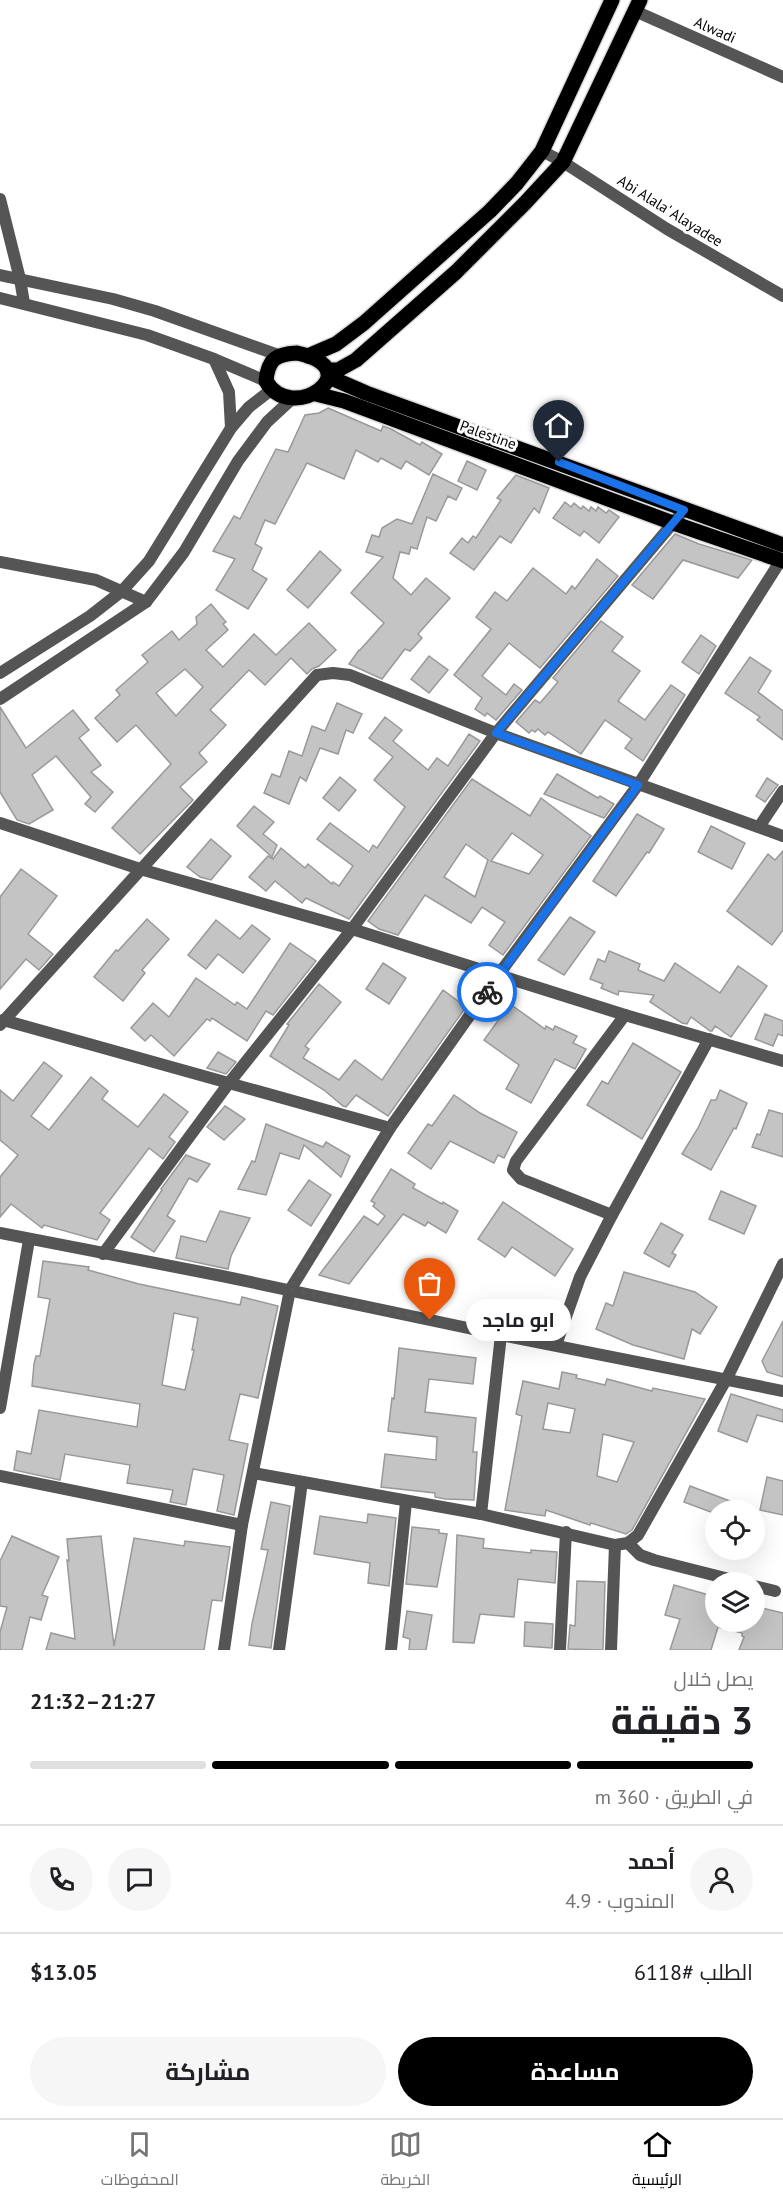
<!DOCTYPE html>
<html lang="ar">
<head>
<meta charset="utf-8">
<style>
	:root { --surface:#fff; --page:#f6f6f6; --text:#202124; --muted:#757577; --line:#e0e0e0; --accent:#000 }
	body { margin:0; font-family:"PT Sans",Cairo,sans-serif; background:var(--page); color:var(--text); direction:rtl; height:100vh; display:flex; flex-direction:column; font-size:22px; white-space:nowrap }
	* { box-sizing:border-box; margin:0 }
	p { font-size:20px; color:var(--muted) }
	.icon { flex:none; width:33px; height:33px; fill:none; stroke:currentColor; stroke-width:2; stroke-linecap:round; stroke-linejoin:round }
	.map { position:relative; height:1650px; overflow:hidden; direction:ltr }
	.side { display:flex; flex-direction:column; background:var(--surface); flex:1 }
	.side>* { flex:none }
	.fabs { position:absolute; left:705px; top:1500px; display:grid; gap:12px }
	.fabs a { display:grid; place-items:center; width:60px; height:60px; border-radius:50%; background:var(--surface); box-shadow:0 6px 24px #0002; font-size:30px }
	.pin { position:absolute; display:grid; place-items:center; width:51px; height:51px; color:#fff; margin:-62px -26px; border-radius:50% 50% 50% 0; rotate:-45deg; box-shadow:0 0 6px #0007 }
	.pin .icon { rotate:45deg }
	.courier { position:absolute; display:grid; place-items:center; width:60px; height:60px; margin:-30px; border:4px solid #1a73e8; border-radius:50%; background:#fff; color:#222; box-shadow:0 2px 8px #0007 }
	.bubble { position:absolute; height:42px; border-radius:21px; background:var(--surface); box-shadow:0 6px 24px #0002; font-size:20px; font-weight:700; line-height:42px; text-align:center; direction:rtl }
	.head em { font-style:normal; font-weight:700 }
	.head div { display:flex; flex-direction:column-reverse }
	.head { display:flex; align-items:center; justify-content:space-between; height:102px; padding:0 30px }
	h1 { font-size:39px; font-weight:700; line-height:45px }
	.bar { display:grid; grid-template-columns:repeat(4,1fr); gap:9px 6px; align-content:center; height:72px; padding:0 30px }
	.bar i { height:8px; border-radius:4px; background:var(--line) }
	.bar .active { background:var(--accent) }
	.bar p { grid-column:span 4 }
	.line { display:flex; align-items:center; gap:15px; padding:0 30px; border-top:2px solid var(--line) }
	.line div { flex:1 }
	.round { display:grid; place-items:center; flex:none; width:63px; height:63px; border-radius:32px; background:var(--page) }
	.primary-button { display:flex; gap:12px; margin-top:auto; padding:12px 30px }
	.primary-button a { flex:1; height:69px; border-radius:36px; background:var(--accent); color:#fff; font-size:24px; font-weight:700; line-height:69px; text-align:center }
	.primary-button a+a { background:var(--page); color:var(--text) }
	.tabs { display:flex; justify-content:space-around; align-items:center; height:84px; border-top:2px solid var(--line); background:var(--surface); font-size:16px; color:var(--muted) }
	.tabs a { display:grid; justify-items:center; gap:3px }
	.tabs .active { color:var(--accent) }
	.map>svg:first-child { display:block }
</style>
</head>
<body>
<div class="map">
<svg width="783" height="1650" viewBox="0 0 783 1650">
	<rect width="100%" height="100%" fill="#fff"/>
	<g fill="#c4c4c4" stroke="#999" stroke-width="1.5" fill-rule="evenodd">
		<path d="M328 408 381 431 383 426 391 429 420 445 422 442 442 454 429 475 406 461 401 469 381 458 378 462 356 450 344 479 307 463 275 524 265 520 255 544 262 548 252 570 267 579 248 609 216 590 235 559 213 551 234 516 240 519 276 449 288 452 305 415 319 413Z"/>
		<path d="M467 461 486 470 477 490 458 481Z"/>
		<path d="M433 474 462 488 456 500 448 496 436 521 427 517 417 549 411 547 409 554 400 552 393 578 411 595 426 578 450 598 418 634 422 638 410 651 405 649 382 679 349 664 359 650H360L384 623 351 593 383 557 366 552 372 535 379 537 382 528 397 519 412 524Z"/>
		<path d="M516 475 549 488 539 513 534 508 511 543 500 536 474 570 450 553 462 538 468 543 473 536 476 538 501 500 497 498Z"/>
		<path d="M565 502 571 507 574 503 581 509 583 506 589 511 591 507 596 511 598 507 606 513 609 510 619 517 599 543 584 531 580 536 553 518Z"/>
		<path d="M675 534 699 544 752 560 738 578 683 560 653 599 632 585Z"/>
		<path d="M320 551 341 570 308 608 287 590Z"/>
		<path d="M597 559 618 576 540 668 509 643 482 676 506 695 514 684 522 690 496 720 487 713 485 716 475 709 482 698 454 675 491 629 476 617 495 592 507 601 533 568 566 594 572 586 575 589Z"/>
		<path d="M211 604 226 622 223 624 228 630 206 650 223 667 254 634 276 655 309 623 336 650 319 666 312 669 307 674 291 658 265 685 249 670 210 710 226 725 199 753 207 762 180 787 193 800 140 854 112 828 171 764 136 725 117 742 95 718 120 695 116 690 148 662 142 655 172 631 179 640 197 624 196 617ZM185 669 203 687 176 716 156 693Z"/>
		<path d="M601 621 623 637 612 651 640 671 618 701 645 720 671 685 685 695 643 761 625 748 632 739 605 720 581 754 548 732 545 735 538 729 535 732 532 730 529 733 516 722 535 700 540 703 558 682 553 678Z"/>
		<path d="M701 635 716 646 699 674 682 662Z"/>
		<path d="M429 656 448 670 429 693 411 679Z"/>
		<path d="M750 657 771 671 758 692 783 711V740L757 720 760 717 725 693Z"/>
		<path d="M337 703 362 714 353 733 346 730 338 754 320 748 306 781 300 777 289 804 264 793 272 774 280 777 289 751 302 756 312 726 325 731Z"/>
		<path d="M0 707 26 748 73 710 89 730 79 738 101 765 91 772 113 792 95 812 85 804 91 797 56 756 32 775 53 810 29 824 17 820 0 792Z"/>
		<path d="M385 717 402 730 393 741 428 770 437 758 448 766 469 734 480 741 349 919 306 898 302 903 275 881 266 891 249 877 268 856 273 859 281 848 305 868 308 864 332 884 333 882 339 886 353 866 317 839 330 823 369 852 373 845 377 848 405 807 374 780 393 757 369 738Z"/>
		<path d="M557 774 598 798 600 796 614 804 604 818 544 794Z"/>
		<path d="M340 777 356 790 339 811 323 798Z"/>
		<path d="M767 778 778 785 765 802 756 796Z"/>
		<path d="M472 779 530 816 541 798 591 836 503 955 489 945 505 922 482 907 471 923 425 895 398 935 379 929 368 921ZM512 833 543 855 529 874 491 861ZM466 844 488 860 475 897 444 877Z"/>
		<path d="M254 806 274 822 263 834 277 845 272 857 237 826Z"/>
		<path d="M637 814 664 829 649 853 647 852 616 896 593 881Z"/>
		<path d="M711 826 745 843 732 869 698 852Z"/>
		<path d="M211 839 231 856 211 880 200 877 187 867Z"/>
		<path d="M783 851V930L772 945 727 911 768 854 775 860Z"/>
		<path d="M21 869 57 896 28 934 53 954 39 970 26 959 0 989V897Z"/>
		<path d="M570 917 595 932 564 975 538 960Z"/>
		<path d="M147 919 169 939 142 970 145 973 123 1001 94 977 116 950 118 951Z"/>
		<path d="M216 920 240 939 252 925 270 939 243 973 218 954 206 969 188 955Z"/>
		<path d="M290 943 316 961 273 1015 266 1011 247 1041 212 1018 210 1021 207 1019 174 1056 151 1035 145 1041 131 1028 153 1003 169 1017 196 978 235 1005 237 1002 247 1009Z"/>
		<path d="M609 951 640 964 638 970 664 981 675 963 720 993 738 966 767 986 731 1037 715 1026 712 1031H710L691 1017 687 1024 682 1023 650 1002 654 995 619 991 618 995 601 988 603 984 590 979 598 959 605 962Z"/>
		<path d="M383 963 406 978 389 1004 366 989Z"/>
		<path d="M319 984 341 1002 305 1046 309 1049 303 1058 339 1080 355 1060 382 1080 443 990 466 1007 388 1116 356 1095 346 1107 343 1106 324 1090 270 1056 289 1025 287 1024Z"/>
		<path d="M510 1004 545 1029 546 1026 553 1030 555 1026 577 1036 573 1043 586 1049 575 1069 555 1059 531 1103 506 1089 519 1065 484 1040Z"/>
		<path d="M765 1014 783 1021V1036L778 1034 773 1046 755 1039Z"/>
		<path d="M633 1043 681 1072 642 1139 587 1105 602 1081 608 1084Z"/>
		<path d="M218 1052 236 1062 226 1074 207 1068Z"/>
		<path d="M44 1062 62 1076 31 1116 49 1130 91 1077 108 1091 102 1099 138 1127 164 1094 188 1112 169 1137 175 1142 163 1159 149 1148 100 1213 110 1220 97 1240 44 1225 42 1228 11 1204 0 1217V1177L18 1155 0 1140V1090L13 1101Z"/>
		<path d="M720 1090 747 1103 736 1129 734 1128 711 1170 682 1154 698 1128 711 1100H716Z"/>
		<path d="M454 1095 480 1113 517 1132 504 1158 498 1155 494 1163 450 1141 431 1169 408 1153 428 1124 432 1126Z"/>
		<path d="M225 1106 245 1119 224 1140 207 1127Z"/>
		<path d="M769 1110 783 1114V1157L752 1147 757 1134 760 1135Z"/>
		<path d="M266 1124 323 1147 326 1142 350 1156 341 1177 304 1145 299 1159 280 1153 266 1195 238 1189 252 1161 255 1162Z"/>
		<path d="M186 1155 210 1164 197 1182 189 1178 167 1216 175 1221 154 1252 131 1237 162 1190 161 1189Z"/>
		<path d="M391 1169 415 1184 413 1188 442 1204 443 1202 458 1211 446 1233 428 1222 425 1226 403 1214 349 1284 319 1275 364 1216 378 1225 385 1216 373 1206 375 1203 371 1201Z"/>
		<path d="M309 1180 331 1195 311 1226 288 1210Z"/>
		<path d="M721 1191 756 1206 744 1234 709 1219Z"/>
		<path d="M503 1202 573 1249 555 1276 512 1247 505 1257 478 1239Z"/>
		<path d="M220 1211 250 1218 231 1256 228 1269 176 1258 181 1236 206 1242Z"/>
		<path d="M661 1223 683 1235 672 1253 676 1255 669 1267 644 1253Z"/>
		<path d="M43 1261 89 1267 88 1270 139 1284 240 1305 242 1297 278 1306 258 1398 240 1394 229 1440 248 1444 234 1515 217 1511 224 1475 193 1469 186 1505 170 1502 173 1490 127 1483 130 1465 65 1454 60 1480 14 1470 17 1451 31 1454 39 1410 137 1427 140 1404 32 1386 34 1364 36 1356H40L50 1299 38 1297ZM174 1313 198 1318 192 1350H194L185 1390 162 1385Z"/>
		<path d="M624 1272 695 1292 717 1307 700 1334 692 1329 684 1359 633 1345 596 1329 606 1303 613 1306Z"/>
		<path d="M783 1321V1377L767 1372 762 1361Z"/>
		<path d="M399 1348 476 1358 473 1384 429 1379 425 1412 476 1418 473 1452H477L474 1500 445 1499 435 1497V1493L381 1487 385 1454 436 1460 437 1437 388 1431 392 1398 394 1399Z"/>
		<path d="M562 1372 577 1375 576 1378 605 1385 607 1379 652 1391 653 1388 705 1399 632 1530 626 1534 591 1523 590 1525 546 1510 545 1516 505 1510 522 1416 516 1414 523 1381 559 1389ZM548 1403 575 1409 570 1433 543 1429ZM603 1434 634 1442 617 1482 597 1476Z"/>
		<path d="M731 1394 783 1410V1422L757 1415 747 1442 718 1431Z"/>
		<path d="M767 1477 783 1481V1515L760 1510Z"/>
		<path d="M690 1486 730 1501 727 1510H716V1514L684 1502Z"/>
		<path d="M271 1502 290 1506 271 1648 249 1645 252 1624 268 1550 261 1549Z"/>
		<path d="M368 1514 396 1518 389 1586 368 1583 370 1563 314 1554 320 1516 367 1523Z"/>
		<path d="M412 1527 439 1530V1533L447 1534 437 1587 406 1584Z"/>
		<path d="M457 1535 484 1539 483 1548 531 1553V1550L557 1552 555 1583 518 1579 514 1617 480 1614 474 1643 453 1642Z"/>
		<path d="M12 1536 59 1557 42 1595 48 1597 41 1620 30 1617 22 1650H0V1632L7 1607 0 1606V1561Z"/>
		<path d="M101 1536 114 1646 134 1538 184 1546 185 1541 230 1547 222 1601 212 1600 204 1650H46L51 1633 75 1639 67 1560 69 1561 67 1539Z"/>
		<path d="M577 1581 605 1582 603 1650 568 1649 570 1625 575 1626Z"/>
		<path d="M674 1585 716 1597V1622H754V1606L783 1613V1650H739L744 1637 742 1636V1633L718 1627 711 1650H670L680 1619 665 1615Z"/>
		<path d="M407 1611 432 1615 426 1650H409L410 1639 403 1637Z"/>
		<path d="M525 1622 553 1624 552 1648 524 1646Z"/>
	</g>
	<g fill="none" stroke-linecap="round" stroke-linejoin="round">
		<g stroke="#dbdbdb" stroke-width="18">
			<g id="primary">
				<path d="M297 353C372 369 291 426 266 381 268 359 276 354 297 353Z"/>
				<path d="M308 356 336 344 364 323 490 211 517 183 542 151 612 0"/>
				<path d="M328 370H338L356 360 456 272 525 203 563 162 640 0"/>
				<path d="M329 377 366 393 783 545"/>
				<path d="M316 394 344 401 673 523 783 561"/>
			</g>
		</g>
		<g stroke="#555" stroke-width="12">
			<path d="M635 11 783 77"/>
			<path d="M542 151 563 162 667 229 783 296"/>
			<path d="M0 199 20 279 24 303"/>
			<path d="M0 562 96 580 146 602"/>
			<path d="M0 823 140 869 352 929 625 1015 783 1061"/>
			<path d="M759 827 783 791"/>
			<path d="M3 1020 390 1128"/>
			<path d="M0 1025 317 675 333 673 350 675 496 733 783 836"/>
			<path d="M612 1215 521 1179 513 1170 516 1161 625 1015"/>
			<path d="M103 1254 229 1083 352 929 496 733 684 510"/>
			<path d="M556 1345 580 1277 612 1215 709 1039"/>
			<path d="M0 1408 29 1240"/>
			<path d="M253 1473 481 1514 615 1545 628 1543 638 1535 727 1378 783 1264"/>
			<path d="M0 1476 242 1525"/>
			<path d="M481 1514 501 1335"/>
			<path d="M628 1543 640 1555 654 1560 741 1582"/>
			<path d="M754 1586 775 1591"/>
			<path d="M224 1650 242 1525 290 1290 390 1128 499 974 638 785 781 560"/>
			<path d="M279 1650 302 1482"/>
			<path d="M391 1650 406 1502"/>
			<path d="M560 1650 566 1532"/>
			<path d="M611 1650 615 1545"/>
		</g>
		<g stroke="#555" stroke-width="12">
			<path d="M0 275 113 299 155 311 281 356"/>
			<path d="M0 298 147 335 214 359 266 381"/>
			<path d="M214 359 229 392 231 428"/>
			<path d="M0 673 90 616 122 591 149 561 231 428 249 407 271 390"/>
			<path d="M0 699 146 602 184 552 238 461 267 422 294 397"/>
			<path d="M0 1233 222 1276 501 1335 783 1391"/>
		</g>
		<use href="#primary" stroke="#000" stroke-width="15"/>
	</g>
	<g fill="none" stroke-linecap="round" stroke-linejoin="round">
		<path stroke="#595959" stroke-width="6" stroke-dasharray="0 10.8" d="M430 1320 290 1290 390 1128 487 992"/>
		<path stroke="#1a73e8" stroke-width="8" d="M487 992 638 785 496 733 684 510 559 462"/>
	</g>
	<g text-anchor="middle" stroke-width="6" stroke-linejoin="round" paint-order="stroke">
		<g font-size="15" fill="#000" stroke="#fff">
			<text transform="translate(715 30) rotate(24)" y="5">Alwadi</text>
			<text transform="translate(670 211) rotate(32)" y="5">Abi Alala' Alayadee</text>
			<text transform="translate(488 435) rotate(20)" y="5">Palestine</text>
		</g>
	</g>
</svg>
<div class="fabs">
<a><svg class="icon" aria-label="locate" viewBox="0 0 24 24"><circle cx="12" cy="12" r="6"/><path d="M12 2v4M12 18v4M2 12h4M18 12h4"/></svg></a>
<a><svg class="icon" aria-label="layers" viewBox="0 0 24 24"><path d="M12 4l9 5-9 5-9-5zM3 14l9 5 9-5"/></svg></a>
</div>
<div class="pin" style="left:430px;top:1320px;background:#ea580c"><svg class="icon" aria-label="bag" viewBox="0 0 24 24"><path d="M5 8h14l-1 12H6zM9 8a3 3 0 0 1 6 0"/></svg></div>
<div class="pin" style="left:559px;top:462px;background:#1f2937"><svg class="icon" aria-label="home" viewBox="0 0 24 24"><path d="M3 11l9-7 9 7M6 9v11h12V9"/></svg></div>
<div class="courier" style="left:487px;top:992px"><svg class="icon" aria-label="bike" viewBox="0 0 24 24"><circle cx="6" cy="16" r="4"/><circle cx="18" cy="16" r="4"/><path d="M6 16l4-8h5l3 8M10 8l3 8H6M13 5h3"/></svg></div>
<div class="bubble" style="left:466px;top:1299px;width:105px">ابو ماجد</div>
</div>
<section class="side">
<div class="head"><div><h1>3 دقيقة</h1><p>يصل خلال</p></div><em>21:27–21:32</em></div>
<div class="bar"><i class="active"></i><i class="active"></i><i class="active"></i><i></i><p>في الطريق · 360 m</p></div>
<div class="line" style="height:108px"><a class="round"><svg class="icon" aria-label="person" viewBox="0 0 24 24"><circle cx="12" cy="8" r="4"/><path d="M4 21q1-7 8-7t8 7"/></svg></a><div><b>أحمد</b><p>المندوب · 4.9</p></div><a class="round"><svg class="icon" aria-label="chat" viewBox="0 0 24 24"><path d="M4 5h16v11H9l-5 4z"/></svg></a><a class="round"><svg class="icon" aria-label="phone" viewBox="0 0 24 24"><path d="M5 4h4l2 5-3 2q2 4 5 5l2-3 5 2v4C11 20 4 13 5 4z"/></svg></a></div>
<div class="line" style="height:78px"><div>الطلب #6118</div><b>$13.05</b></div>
<div class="primary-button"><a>مساعدة</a><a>مشاركة</a></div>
</section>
<nav class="tabs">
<a class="active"><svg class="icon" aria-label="home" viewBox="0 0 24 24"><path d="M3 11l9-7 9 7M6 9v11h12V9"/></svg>الرئيسية</a>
<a><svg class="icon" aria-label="map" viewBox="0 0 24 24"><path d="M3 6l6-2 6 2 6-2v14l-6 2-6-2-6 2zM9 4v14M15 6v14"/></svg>الخريطة</a>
<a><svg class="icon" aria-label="saved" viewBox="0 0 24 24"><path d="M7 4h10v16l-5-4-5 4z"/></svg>المحفوظات</a>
</nav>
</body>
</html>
